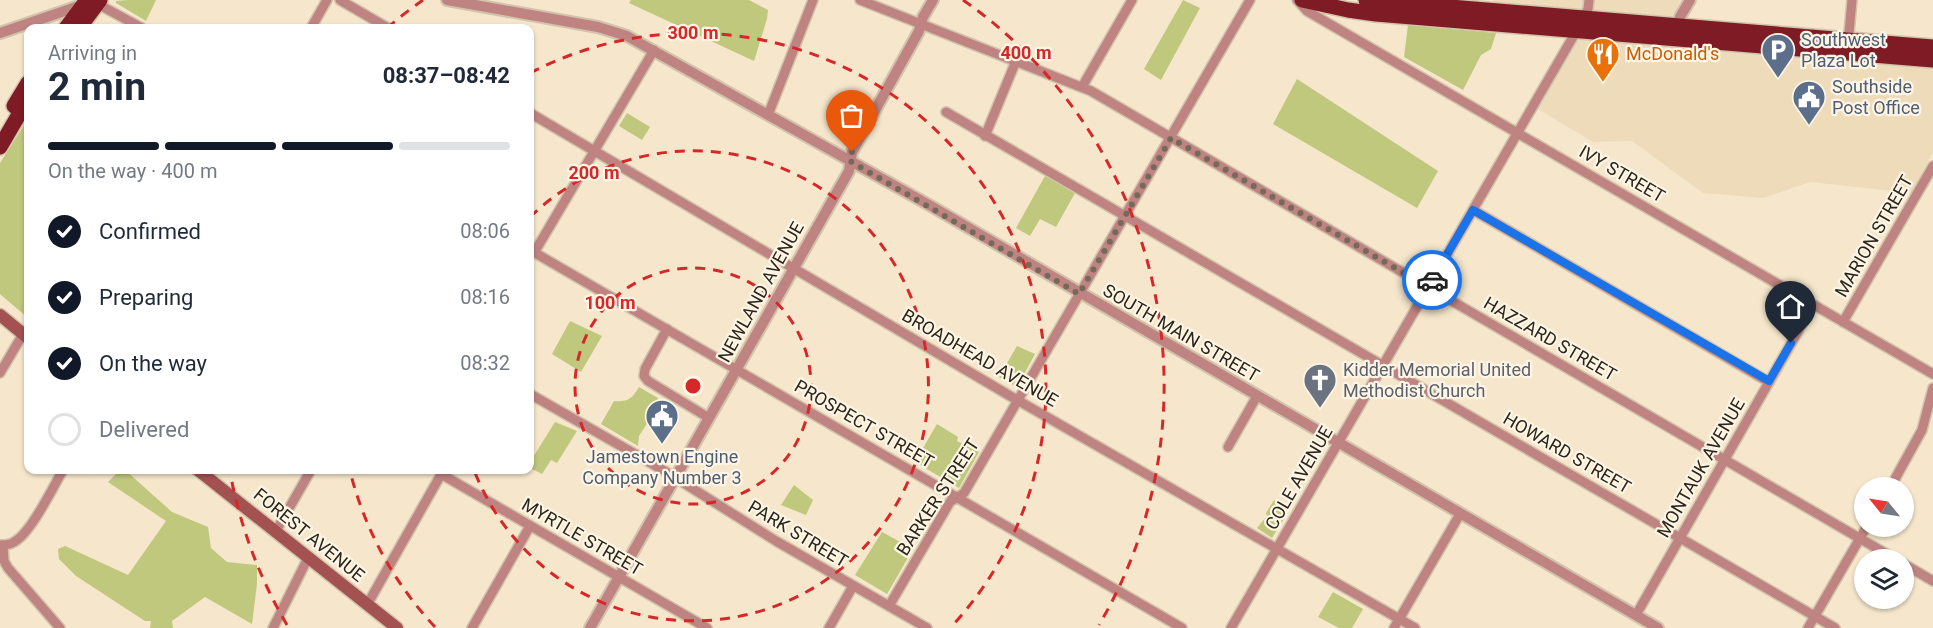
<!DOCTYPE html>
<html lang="en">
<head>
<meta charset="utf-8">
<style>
	:root { --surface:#fff; --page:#f6f6f7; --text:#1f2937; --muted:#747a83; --line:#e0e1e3; --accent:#111827 }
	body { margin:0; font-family:Roboto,sans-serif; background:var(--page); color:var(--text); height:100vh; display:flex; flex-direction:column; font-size:22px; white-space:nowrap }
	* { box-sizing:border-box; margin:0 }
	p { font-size:20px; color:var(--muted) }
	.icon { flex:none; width:33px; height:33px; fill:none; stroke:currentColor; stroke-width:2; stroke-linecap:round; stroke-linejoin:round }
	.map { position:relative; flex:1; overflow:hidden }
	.drawer { position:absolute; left:24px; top:24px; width:510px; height:450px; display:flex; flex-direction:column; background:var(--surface); border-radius:12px; box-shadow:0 2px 4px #0004 }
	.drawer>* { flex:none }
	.needle { width:39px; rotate:300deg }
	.buttons { position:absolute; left:1854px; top:477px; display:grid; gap:12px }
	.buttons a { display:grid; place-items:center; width:60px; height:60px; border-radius:50%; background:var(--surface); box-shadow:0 2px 4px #0004; font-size:30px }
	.pin { position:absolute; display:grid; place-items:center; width:51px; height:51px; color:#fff; margin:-62px -26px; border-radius:50% 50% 50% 0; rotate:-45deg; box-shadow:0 0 6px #0007 }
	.pin .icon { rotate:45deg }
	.courier { position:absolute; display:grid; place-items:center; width:60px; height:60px; margin:-30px; border:4px solid #1a73e8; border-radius:50%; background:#fff; color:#222; box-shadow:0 2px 8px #0007 }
	.head em { font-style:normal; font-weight:700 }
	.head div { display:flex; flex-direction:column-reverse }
	.head { display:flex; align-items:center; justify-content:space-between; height:102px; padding:0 24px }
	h1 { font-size:39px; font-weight:700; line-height:45px }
	.bar { display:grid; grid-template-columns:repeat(4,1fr); gap:9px 6px; align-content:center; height:72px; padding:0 24px }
	.bar i { height:8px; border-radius:4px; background:var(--line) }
	.bar .selected { background:var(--accent) }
	.bar p { grid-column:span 4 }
	ol { padding:0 24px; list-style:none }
	li { display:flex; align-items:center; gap:18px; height:66px }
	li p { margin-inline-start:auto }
	li .icon { padding:6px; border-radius:50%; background:var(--accent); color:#fff; stroke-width:4 }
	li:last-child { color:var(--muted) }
	li i { width:33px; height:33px; border:3px solid var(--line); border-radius:50% }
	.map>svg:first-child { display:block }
</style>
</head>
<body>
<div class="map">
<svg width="1933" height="628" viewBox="0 0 1933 628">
	<rect width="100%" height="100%" fill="#f6e7cc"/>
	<g fill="#eedbba">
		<path d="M1493 0H1681L1671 18 1493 2Z"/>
		<path d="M1577 30 1933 68V152L1911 193 1810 182 1763 198 1703 193 1632 141 1593 142 1533 106Z"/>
	</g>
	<g fill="#bfc87c">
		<path d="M128 0H156L146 21 116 3V1Z"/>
		<path d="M631 0H749L768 10 767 19 754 61 629 3Z"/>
		<path d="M1183 0 1200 8 1161 80 1144 69Z"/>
		<path d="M1408 25 1496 33 1491 49 1481 55 1463 90 1404 57Z"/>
		<path d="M1297 79 1438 171 1417 208 1273 124Z"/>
		<path d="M627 113 650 127 642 140 619 126Z"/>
		<path d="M28 119V318L0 294V163Z"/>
		<path d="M1045 176 1075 193 1056 227 1040 219 1030 236 1016 228Z"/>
		<path d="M570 321 602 336 581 372 552 354Z"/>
		<path d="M1017 346 1035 354 1017 387 999 377Z"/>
		<path d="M639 387 658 398 648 416V422L639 436 638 446 601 424 614 401C628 402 632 399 639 387Z"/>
		<path d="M555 422 577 431 557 463 551 460 542 474 530 468V462Z"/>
		<path d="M937 424 958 437 957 441 979 452 959 488 915 462Z"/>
		<path d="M120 470H125L172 512 208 527 211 548 227 562 257 565V584L252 624 205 597 172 621 173 628H150L151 621H145L76 576 59 559 58 549 65 546 128 575 166 521 108 482Z"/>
		<path d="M794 485 813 500 806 515 781 505Z"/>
		<path d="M1274 500 1286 507 1283 512 1287 514 1272 538 1257 528 1267 516 1266 513Z"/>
		<path d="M882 532 913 549 887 594 855 575Z"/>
		<path d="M1333 592 1363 609 1352 628H1339L1318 617Z"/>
	</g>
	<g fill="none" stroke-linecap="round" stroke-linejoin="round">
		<g stroke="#d2c4ac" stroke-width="12">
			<g id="minor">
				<path d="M340 0 388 28"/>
				<path d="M860 0 1091 91 1897 560"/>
				<path d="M1297 0 1307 11 1933 374"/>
				<path d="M94 2 142 28"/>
				<path d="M311 28 327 0"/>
				<path d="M1848 44 1852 0"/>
				<path d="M1082 87 1132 0"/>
				<path d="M946 112 1835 628"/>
				<path d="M530 113 1017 400 1415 628"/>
				<path d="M768 115 813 0"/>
				<path d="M985 136 1016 61"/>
				<path d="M1473 210 1769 382"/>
				<path d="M530 250 1182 628"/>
				<path d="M534 253 654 50"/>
				<path d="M1843 322 1933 166"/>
				<path d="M667 329 645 369 644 376 648 381 709 418"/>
				<path d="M0 373 23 334"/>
				<path d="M530 394 663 470 776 541 927 628"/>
				<path d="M1228 447 1257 396"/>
				<path d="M441 474 707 628"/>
				<path d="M1890 488 1922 430 1933 388"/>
				<path d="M276 531 311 470"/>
				<path d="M0 545C5 545 10 545 14 542 31 533 53 487 63 470"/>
				<path d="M3 545 4 561 8 568 60 628"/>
				<path d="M1904 564 1933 581"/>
				<path d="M367 605 443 471"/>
				<path d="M889 606 950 502 964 493 1250 0"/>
				<path d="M1636 615 1813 305"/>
				<path d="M273 628 308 558"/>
				<path d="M472 628 530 526"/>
				<path d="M829 628 853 586"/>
				<path d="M1231 628 1577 30 1588 9 1589 0"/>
				<path d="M1394 628 1460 514"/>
				<path d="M1808 628 1867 526"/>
			</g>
		</g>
		<g stroke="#d2c4ac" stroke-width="14">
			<g id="tertiary">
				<path d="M447 0 598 27 627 36 931 206 1658 628"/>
				<path d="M1675 32 1680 17 1690 0"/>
				<path d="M0 33 85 4"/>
				<path d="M590 628 849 171 852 152 919 31 923 17 933 0"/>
			</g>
		</g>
		<g stroke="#d2c4ac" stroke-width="15">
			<g id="secondary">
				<path d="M0 315 28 338"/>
				<path d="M198 470 397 628"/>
			</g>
		</g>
		<g stroke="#d2c4ac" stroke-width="18">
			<g id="trunk">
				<path d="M1302 0 1348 10 1376 14 1933 60"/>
				<path d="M1366 0 1933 47"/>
				<path d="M66 28 87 0"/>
				<path d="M79 28 100 0"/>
				<path d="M14 106 28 83"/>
				<path d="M0 147 28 99"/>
			</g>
		</g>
		<use href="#minor" stroke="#bf8482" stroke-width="9"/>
		<use href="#tertiary" stroke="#bf8482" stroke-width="10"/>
		<use href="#secondary" stroke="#a45152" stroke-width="12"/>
		<use href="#trunk" stroke="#7f1b25" stroke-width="15"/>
	</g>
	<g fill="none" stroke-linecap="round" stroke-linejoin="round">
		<path stroke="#736a5a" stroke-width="6" stroke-dasharray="0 10.8" d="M852 152 850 161 1079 294 1171 138 1428 287 1432 280"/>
		<path stroke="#1a73e8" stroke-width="8" d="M1432 280 1473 210 1769 381 1791 343"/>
	</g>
	<g fill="none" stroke="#d62828" stroke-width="3" stroke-dasharray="10 8">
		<circle cx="693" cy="386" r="118"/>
		<path d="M530 217A235 235 0 1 1 474 470"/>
		<path d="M435 627A353 353 0 0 1 350 471M530 73A353 353 0 0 1 951 627"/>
		<path d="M287 625A471 471 0 0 1 230 472M387 28A471 471 0 0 1 423 0M963 0A471 471 0 0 1 1099 625"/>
	</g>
	<defs>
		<g id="parking-pin" transform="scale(1.725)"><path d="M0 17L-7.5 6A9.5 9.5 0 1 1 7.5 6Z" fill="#5c6f8a" stroke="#fef5e5"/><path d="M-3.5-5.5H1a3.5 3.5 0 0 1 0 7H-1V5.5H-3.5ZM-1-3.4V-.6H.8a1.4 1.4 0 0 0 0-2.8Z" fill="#fff"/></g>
		<g id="restaurant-pin" transform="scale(1.725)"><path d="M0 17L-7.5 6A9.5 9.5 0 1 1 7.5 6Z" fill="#e8710a" stroke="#fef5e5"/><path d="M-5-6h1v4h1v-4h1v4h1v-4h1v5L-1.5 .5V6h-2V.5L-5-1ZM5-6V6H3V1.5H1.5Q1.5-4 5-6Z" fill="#fff"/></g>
		<g id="civic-pin" transform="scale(1.725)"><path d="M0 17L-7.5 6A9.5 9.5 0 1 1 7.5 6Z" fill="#5c6f8a" stroke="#fef5e5"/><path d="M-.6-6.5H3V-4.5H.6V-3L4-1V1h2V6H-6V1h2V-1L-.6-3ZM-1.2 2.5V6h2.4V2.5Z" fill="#fff"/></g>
		<g id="church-pin" transform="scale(1.725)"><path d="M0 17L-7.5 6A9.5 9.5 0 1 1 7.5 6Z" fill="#6b7280" stroke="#fef5e5"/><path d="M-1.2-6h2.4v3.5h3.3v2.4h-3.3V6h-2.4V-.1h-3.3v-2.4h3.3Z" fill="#fff"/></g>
	</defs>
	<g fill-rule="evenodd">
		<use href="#parking-pin" x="1778" y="50"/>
		<use href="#restaurant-pin" x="1603" y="54"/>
		<use href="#civic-pin" x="1809" y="97"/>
		<use href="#church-pin" x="1320" y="380"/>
		<use href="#civic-pin" x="662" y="416"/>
	</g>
	<g text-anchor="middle" stroke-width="4.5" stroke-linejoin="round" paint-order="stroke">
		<g font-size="18" fill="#4e5e75" stroke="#fef5e5" text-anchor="start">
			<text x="1801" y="46">Southwest<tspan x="1801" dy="21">Plaza Lot</tspan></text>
			<text x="1832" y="93">Southside<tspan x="1832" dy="21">Post Office</tspan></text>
			<text x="662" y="463" text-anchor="middle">Jamestown Engine<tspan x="662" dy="21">Company Number 3</tspan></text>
		</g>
		<g font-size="18" fill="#c56008" stroke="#fef5e5" text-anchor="start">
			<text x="1626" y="60">McDonald's</text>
		</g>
		<g font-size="18" fill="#2c261c" stroke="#fef5e5">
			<text transform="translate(1622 174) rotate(30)" y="6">IVY STREET</text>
			<text transform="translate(1874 236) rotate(-60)" y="6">MARION STREET</text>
			<text transform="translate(761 292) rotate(-61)" y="6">NEWLAND AVENUE</text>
			<text transform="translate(1181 333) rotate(30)" y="6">SOUTH MAIN STREET</text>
			<text transform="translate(1550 339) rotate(30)" y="6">HAZZARD STREET</text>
			<text transform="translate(980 358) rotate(30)" y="6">BROADHEAD AVENUE</text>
			<text transform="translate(864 424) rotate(30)" y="6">PROSPECT STREET</text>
			<text transform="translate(1567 453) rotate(30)" y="6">HOWARD STREET</text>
			<text transform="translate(1701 468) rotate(-60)" y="6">MONTAUK AVENUE</text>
			<text transform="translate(1299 478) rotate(-60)" y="6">COLE AVENUE</text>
			<text transform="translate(938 497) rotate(-57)" y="6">BARKER STREET</text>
			<text transform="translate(798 534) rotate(31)" y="6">PARK STREET</text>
			<text transform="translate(309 535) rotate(39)" y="6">FOREST AVENUE</text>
			<text transform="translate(582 537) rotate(30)" y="6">MYRTLE STREET</text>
		</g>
		<g font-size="18" fill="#5b616d" stroke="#fef5e5" text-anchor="start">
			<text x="1343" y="376">Kidder Memorial United<tspan x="1343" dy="21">Methodist Church</tspan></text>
		</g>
	</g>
	<circle cx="693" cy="386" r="9" fill="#d62828" stroke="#fef5e5" stroke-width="3"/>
	<g font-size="18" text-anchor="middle" font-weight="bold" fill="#d62828" stroke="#fef5e5" stroke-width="4.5" stroke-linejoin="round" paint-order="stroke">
		<text x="693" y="39">300 m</text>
		<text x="1026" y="59">400 m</text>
		<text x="594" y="179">200 m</text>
		<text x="610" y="309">100 m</text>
	</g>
</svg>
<div class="buttons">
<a><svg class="needle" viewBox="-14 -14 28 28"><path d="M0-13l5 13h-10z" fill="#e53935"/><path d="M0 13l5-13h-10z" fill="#747a83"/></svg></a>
<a><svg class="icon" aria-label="layers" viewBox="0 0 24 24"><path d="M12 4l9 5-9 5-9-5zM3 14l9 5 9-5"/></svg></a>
</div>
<div class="pin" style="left:852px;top:152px;background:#ea580c"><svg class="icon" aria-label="bag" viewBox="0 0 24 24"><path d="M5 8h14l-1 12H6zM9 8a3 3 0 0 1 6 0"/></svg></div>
<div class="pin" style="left:1791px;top:343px;background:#1f2937"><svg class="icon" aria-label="home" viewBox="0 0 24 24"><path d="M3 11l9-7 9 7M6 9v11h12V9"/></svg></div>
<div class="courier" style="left:1432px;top:280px"><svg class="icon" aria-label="car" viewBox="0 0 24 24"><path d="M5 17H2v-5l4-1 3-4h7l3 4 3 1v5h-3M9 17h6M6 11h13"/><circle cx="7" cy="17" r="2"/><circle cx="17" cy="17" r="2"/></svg></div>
<section class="drawer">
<div class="head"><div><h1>2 min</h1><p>Arriving in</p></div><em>08:37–08:42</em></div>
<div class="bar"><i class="selected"></i><i class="selected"></i><i class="selected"></i><i></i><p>On the way · 400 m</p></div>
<ol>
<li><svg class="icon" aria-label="check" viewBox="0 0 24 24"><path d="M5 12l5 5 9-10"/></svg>Confirmed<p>08:06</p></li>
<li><svg class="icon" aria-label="check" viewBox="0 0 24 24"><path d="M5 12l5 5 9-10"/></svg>Preparing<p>08:16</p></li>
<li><svg class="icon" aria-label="check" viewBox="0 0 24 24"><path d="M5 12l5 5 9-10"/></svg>On the way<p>08:32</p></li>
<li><i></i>Delivered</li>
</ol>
</section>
</div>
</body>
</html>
